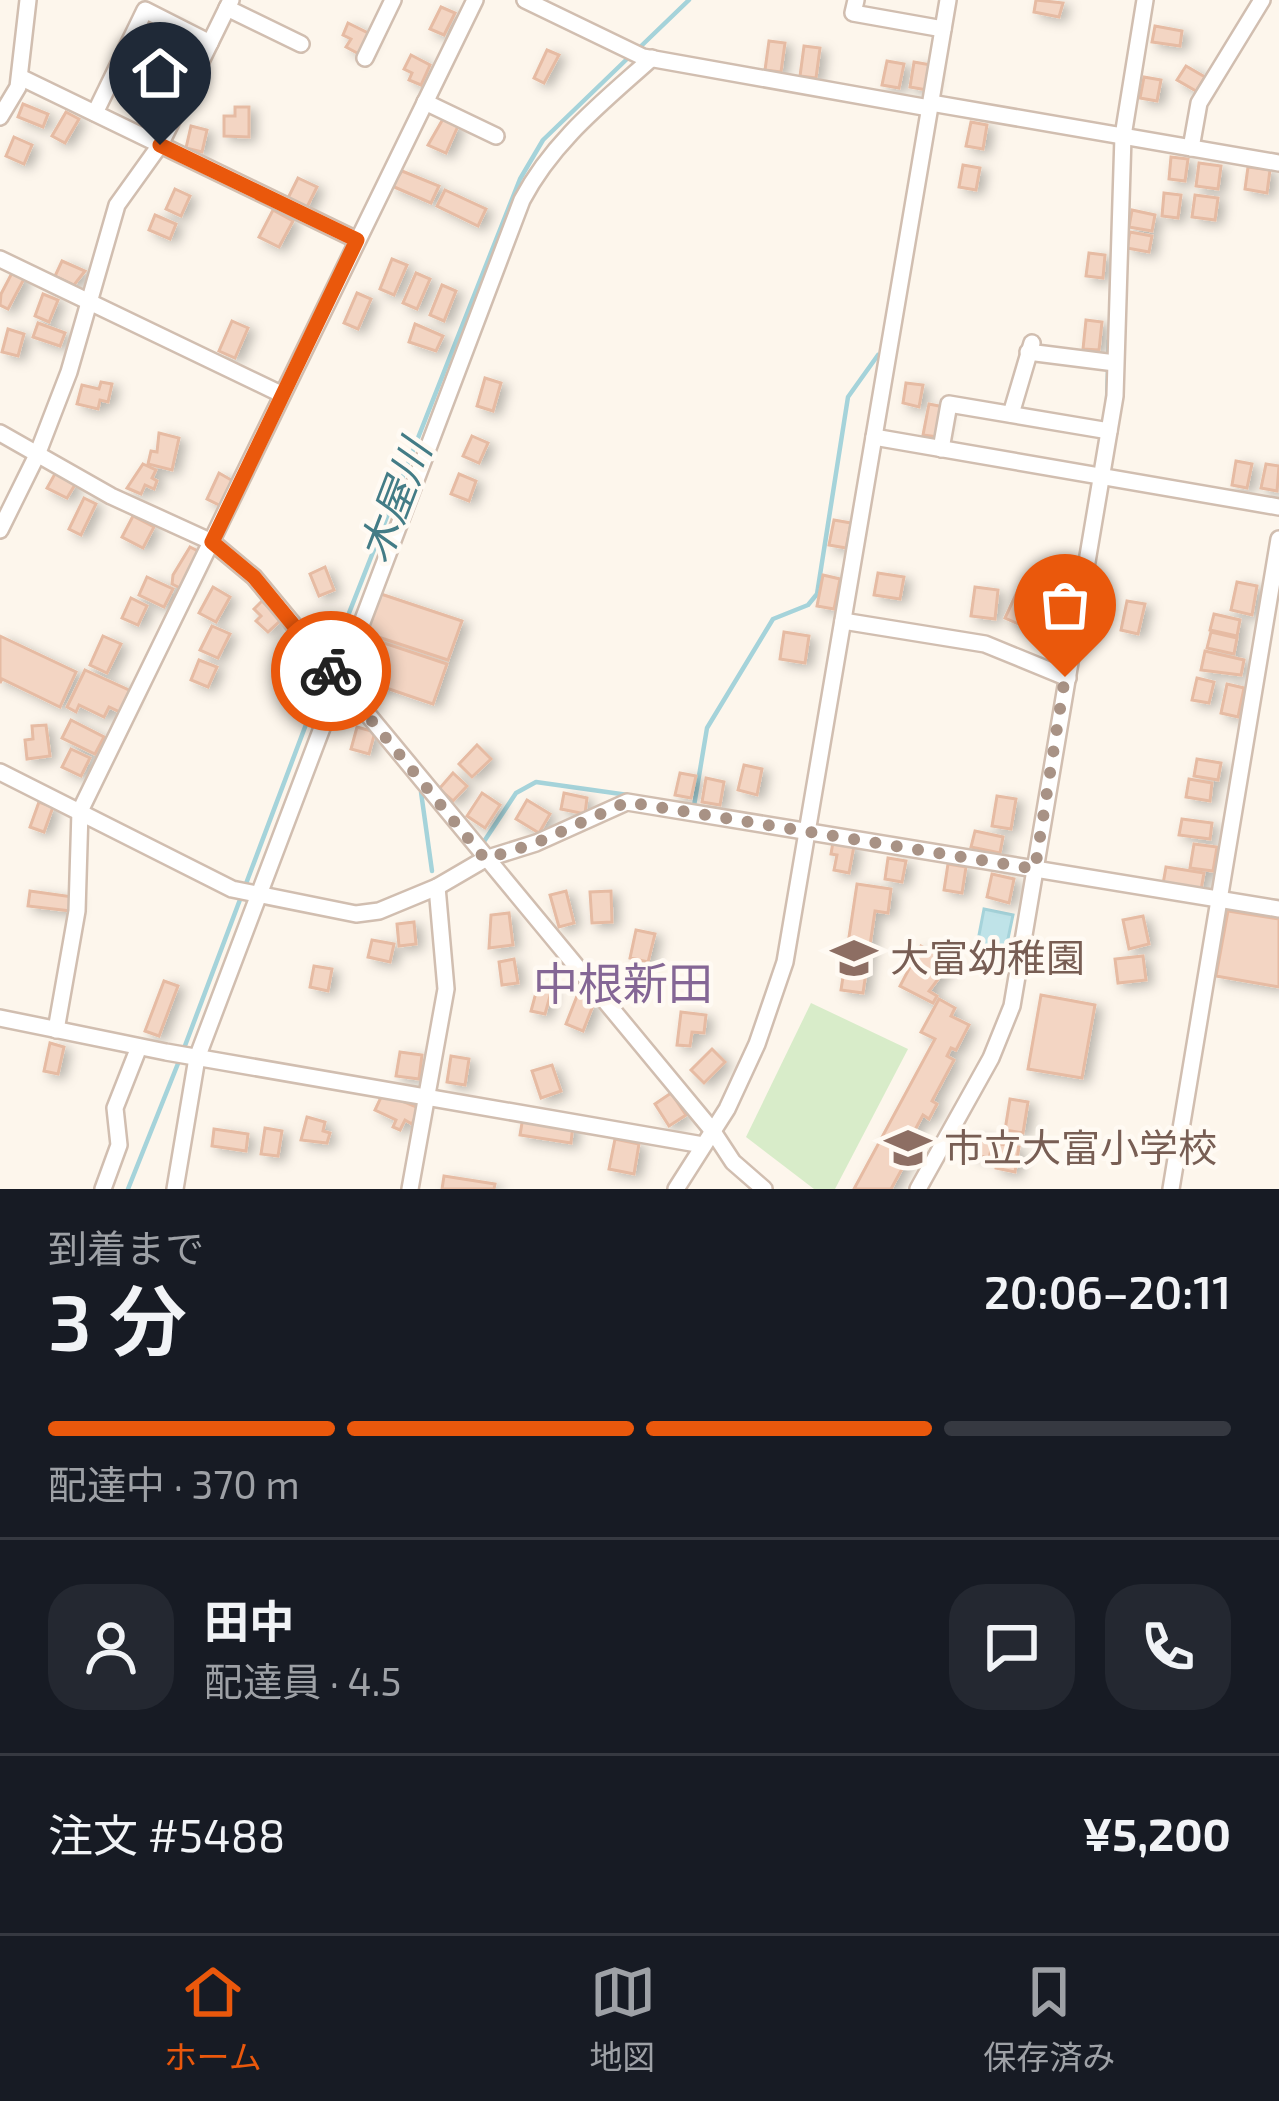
<!DOCTYPE html>
<html lang="ja">
<head>
<meta charset="utf-8">
<style>
	:root { --surface:#171b24; --page:#242831; --text:#f1f3f6; --muted:#9ea1a6; --line:#363941; --accent:#ea580c }
	body { margin:0; font-family:"Exo 2","Noto Sans JP",sans-serif; background:var(--page); color:var(--text); height:100vh; display:flex; flex-direction:column; font-size:45px; white-space:nowrap }
	* { box-sizing:border-box; margin:0 }
	p { font-size:39px; color:var(--muted) }
	.icon { flex:none; width:66px; height:66px; fill:none; stroke:currentColor; stroke-width:2; stroke-linecap:round; stroke-linejoin:round }
	.map { position:relative; height:1189px; overflow:hidden }
	.side { display:flex; flex-direction:column; background:var(--surface); flex:1 }
	.side>* { flex:none }
	.pin { position:absolute; display:grid; place-items:center; width:102px; height:102px; color:#fff; margin:-123px -51px; border-radius:50% 50% 50% 0; rotate:-45deg; box-shadow:0 0 12px #0007 }
	.pin .icon { rotate:45deg }
	.courier { position:absolute; display:grid; place-items:center; width:120px; height:120px; margin:-60px; border:9px solid #ea580c; border-radius:50%; background:#fff; color:#222; box-shadow:0 3px 15px #0007 }
	.head em { font-style:normal; font-weight:600 }
	.head div { display:flex; flex-direction:column-reverse }
	.head { display:flex; align-items:center; justify-content:space-between; height:204px; padding:0 48px }
	h1 { font-size:78px; font-weight:600; line-height:90px }
	.bar { display:grid; grid-template-columns:repeat(4,1fr); gap:18px 12px; align-content:center; height:144px; padding:0 48px }
	.bar i { height:15px; border-radius:9px; background:var(--line) }
	.bar .current { background:var(--accent) }
	.bar p { grid-column:span 4 }
	.line { display:flex; align-items:center; gap:30px; padding:0 48px; border-top:3px solid var(--line) }
	.line div { flex:1 }
	.round { display:grid; place-items:center; flex:none; width:126px; height:126px; border-radius:36px; background:var(--page) }
	.tab-bar { display:flex; justify-content:space-around; align-items:center; height:168px; border-top:3px solid var(--line); background:var(--surface); font-size:33px; color:var(--muted) }
	.tab-bar a { display:grid; justify-items:center; gap:6px }
	.tab-bar .current { color:var(--accent) }
	.map>svg:first-child { display:block }
</style>
</head>
<body>
<div class="map">
<svg width="1279" height="1189" viewBox="0 0 1279 1189">
	<defs>
		<filter id="shadow"><feDropShadow dx="6" dy="4" stdDeviation="6" flood-color="#0004"/></filter>
	</defs>
	<rect width="100%" height="100%" fill="#fdf6ec"/>
	<path fill="#d8ecc9" d="M811 1003 908 1049 835 1189H814L746 1137Z"/>
	<path fill="#bfe3e8" stroke="#a5d3da" stroke-width="3" d="M984 909 1013 915 1002 967 974 961Z"/>
	<g fill="none" stroke-linecap="round" stroke-linejoin="round">
		<g stroke="#a5d3da" stroke-width="4.5">
			<path d="M637 50 689 0"/>
			<path d="M1107 400 1109 340"/>
			<path d="M421 792 432 871"/>
			<path d="M694 806 707 728 773 619 808 605 817 594 848 397 878 355"/>
			<path d="M481 846 516 793 536 782 628 795"/>
			<path d="M183 1051 325 674 520 179 543 140 628 58"/>
			<path d="M128 1189 179 1061"/>
		</g>
	</g>
	<g fill="#f3d5c3" stroke="#e6bba3" stroke-width="3" filter="url(#shadow)">
		<path d="M1036 0 1063 3 1059 17 1034 12Z"/>
		<path d="M441 7 455 13 444 35 430 29Z"/>
		<path d="M348 23 370 34 359 54 346 47 351 39 343 35Z"/>
		<path d="M1155 26 1182 31 1180 46 1152 42Z"/>
		<path d="M769 41 785 43 781 72 765 70Z"/>
		<path d="M804 46 820 48 816 78 800 76Z"/>
		<path d="M547 50 559 55 544 83 534 78Z"/>
		<path d="M411 55 430 65 421 85 409 80 412 73 404 69Z"/>
		<path d="M887 61 904 64 899 88 882 85Z"/>
		<path d="M914 62 931 65 927 90 910 87Z"/>
		<path d="M1186 66 1205 77 1196 91 1177 80Z"/>
		<path d="M1144 77 1161 80 1157 101 1140 98Z"/>
		<path d="M23 104 48 114 43 127 18 117Z"/>
		<path d="M235 107H249V137L224 136V116H235Z"/>
		<path d="M66 112 79 119 65 143 52 136Z"/>
		<path d="M443 119 458 126 446 153 428 145Z"/>
		<path d="M971 122 987 125 983 149 966 146Z"/>
		<path d="M191 126 207 130 202 152 186 148Z"/>
		<path d="M14 137 32 145 24 164 6 156Z"/>
		<path d="M1171 157 1188 159 1185 181 1169 179Z"/>
		<path d="M1199 163 1221 166 1218 189 1196 186Z"/>
		<path d="M963 165 980 168 976 190 959 187Z"/>
		<path d="M1248 167 1270 170 1267 193 1245 189Z"/>
		<path d="M402 171 439 186 431 203 392 186Z"/>
		<path d="M298 178 317 187 306 209 287 200Z"/>
		<path d="M175 189 190 196 181 216 166 209Z"/>
		<path d="M445 190 486 209 478 226 437 206Z"/>
		<path d="M1164 193 1181 195 1178 218 1162 216Z"/>
		<path d="M1195 195 1218 198 1215 220 1192 217Z"/>
		<path d="M273 210 293 221 279 247 259 237Z"/>
		<path d="M1132 210 1155 215 1152 231 1129 227Z"/>
		<path d="M155 215 176 224 170 239 149 230Z"/>
		<path d="M1130 232 1152 236 1149 252 1127 248Z"/>
		<path d="M1089 253 1105 255 1103 278 1086 276Z"/>
		<path d="M392 259 407 265 394 295 380 289Z"/>
		<path d="M62 261 85 271 74 285 55 276Z"/>
		<path d="M13 271 25 277 8 309 0 305 1 294Z"/>
		<path d="M416 273 430 279 417 309 403 303Z"/>
		<path d="M442 285 456 291 444 321 430 315Z"/>
		<path d="M357 293 371 299 358 329 344 323Z"/>
		<path d="M43 294 58 300 49 322 35 316Z"/>
		<path d="M1086 320 1102 322 1099 350 1083 349Z"/>
		<path d="M232 321 248 328 235 358 219 351Z"/>
		<path d="M38 323 65 333 60 346 33 337Z"/>
		<path d="M415 324 443 336 436 351 409 342Z"/>
		<path d="M8 329 24 334 18 356 2 352Z"/>
		<path d="M485 378 501 383 493 411 477 406Z"/>
		<path d="M101 382 112 384 108 402 100 400 98 409 77 404 82 385 99 389Z"/>
		<path d="M906 383 923 385 919 407 903 403Z"/>
		<path d="M929 404 944 407 938 437 923 435Z"/>
		<path d="M159 433 179 438 172 470 148 464 151 451 157 452Z"/>
		<path d="M472 436 488 443 479 463 463 456Z"/>
		<path d="M1236 461 1252 464 1247 488 1232 485Z"/>
		<path d="M143 464 156 470 152 478 157 481 154 489 145 485 141 494 127 488Z"/>
		<path d="M1266 464 1279 466 1277 491 1261 488Z"/>
		<path d="M56 472 76 483 67 498 47 488Z"/>
		<path d="M219 473 233 481 221 506 207 499Z"/>
		<path d="M459 474 476 481 469 501 451 494Z"/>
		<path d="M84 498 96 504 81 535 69 529Z"/>
		<path d="M133 516 154 527 143 548 122 537Z"/>
		<path d="M834 520 851 523 846 548 829 545Z"/>
		<path d="M190 547 200 552 182 589 172 584 173 575Z"/>
		<path d="M325 567 334 590 319 596 310 574Z"/>
		<path d="M878 573 904 577 900 599 874 595Z"/>
		<path d="M823 575 840 579 834 609 817 606Z"/>
		<path d="M147 577 173 589 164 607 139 595Z"/>
		<path d="M1237 582 1257 586 1252 615 1231 610Z"/>
		<path d="M213 587 230 597 216 622 199 613Z"/>
		<path d="M975 587 998 590 995 619 971 616Z"/>
		<path d="M1018 590 1034 597 1021 625 1005 618Z"/>
		<path d="M381 594 462 621 448 660 366 633Z"/>
		<path d="M131 598 147 606 138 625 122 618Z"/>
		<path d="M262 601 281 620 268 632 256 621 261 616 254 609Z"/>
		<path d="M1127 601 1145 604 1138 634 1121 630Z"/>
		<path d="M1214 614 1240 620 1237 636 1210 630Z"/>
		<path d="M212 626 230 634 218 658 200 650Z"/>
		<path d="M784 632 809 636 805 663 780 659Z"/>
		<path d="M1211 632 1237 638 1234 654 1207 648Z"/>
		<path d="M0 636 76 672 60 707 2 679 0 683Z"/>
		<path d="M103 636 121 644 107 673 90 665Z"/>
		<path d="M363 636 447 664 433 704 351 676Z"/>
		<path d="M297 641 308 654 287 671 276 659Z"/>
		<path d="M1205 651 1244 660 1241 675 1201 670Z"/>
		<path d="M199 660 217 667 208 687 191 680Z"/>
		<path d="M296 668 309 674 298 699 285 692Z"/>
		<path d="M85 670 131 691 120 712 109 707 104 717 79 705 76 712 67 707Z"/>
		<path d="M1197 678 1214 682 1209 703 1192 700Z"/>
		<path d="M1227 684 1244 688 1238 717 1221 713Z"/>
		<path d="M71 720 104 737 95 754 62 738Z"/>
		<path d="M46 725 50 756 27 759 25 740 33 739 32 726Z"/>
		<path d="M357 727 375 732 369 754 351 749Z"/>
		<path d="M477 745 491 759 472 777 459 764Z"/>
		<path d="M71 749 90 758 81 776 62 767Z"/>
		<path d="M1197 759 1221 763 1218 780 1194 776Z"/>
		<path d="M744 765 762 769 757 795 738 790Z"/>
		<path d="M453 773 467 786 453 801 439 789Z"/>
		<path d="M680 773 696 776 691 798 675 795Z"/>
		<path d="M706 778 724 782 720 805 702 802Z"/>
		<path d="M1189 779 1212 783 1210 801 1186 797Z"/>
		<path d="M482 793 500 805 485 828 467 816Z"/>
		<path d="M564 793 587 798 585 814 561 809Z"/>
		<path d="M997 796 1016 799 1011 829 992 826Z"/>
		<path d="M527 800 550 814 539 833 516 819Z"/>
		<path d="M39 802 53 807 44 832 30 827Z"/>
		<path d="M1182 819 1212 823 1210 839 1179 835Z"/>
		<path d="M975 831 1003 837 1000 853 971 847Z"/>
		<path d="M833 842 854 846 849 873 834 870 837 855 831 854Z"/>
		<path d="M1194 844 1217 847 1213 871 1190 868Z"/>
		<path d="M888 858 906 861 902 882 885 879Z"/>
		<path d="M948 864 966 867 962 893 944 890Z"/>
		<path d="M1166 867 1204 873 1201 890 1163 884Z"/>
		<path d="M992 874 1014 879 1009 903 987 897Z"/>
		<path d="M857 884 891 889 888 913 875 911 863 993 841 990Z"/>
		<path d="M30 891 73 897 71 911 28 906Z"/>
		<path d="M566 891 574 923 559 927 550 895Z"/>
		<path d="M611 891 612 922 592 923 590 892Z"/>
		<path d="M1228 911 1279 919V987L1216 976Z"/>
		<path d="M509 913 513 945 489 948 491 915Z"/>
		<path d="M1143 916 1149 944 1129 949 1123 920Z"/>
		<path d="M414 922 416 944 399 946 397 924Z"/>
		<path d="M636 930 655 934 648 962 630 958Z"/>
		<path d="M372 940 394 944 390 962 368 957Z"/>
		<path d="M921 946 951 962 929 991 937 996 933 1003 900 986Z"/>
		<path d="M1143 956 1146 980 1118 983 1115 959Z"/>
		<path d="M514 959 518 983 502 985 499 962Z"/>
		<path d="M314 966 332 969 328 991 310 987Z"/>
		<path d="M164 981 178 986 159 1036 145 1031Z"/>
		<path d="M538 985 552 989 545 1014 531 1011Z"/>
		<path d="M1041 995 1095 1005 1082 1078 1028 1069Z"/>
		<path d="M577 996 594 1003 583 1031 566 1024Z"/>
		<path d="M939 999 955 1008 951 1016 969 1025 956 1050 951 1048 947 1056 954 1060 932 1101 937 1104 929 1119 923 1115 908 1143 914 1147 891 1189H854L935 1039 921 1032Z"/>
		<path d="M681 1012 706 1015 704 1033 692 1032 690 1046 677 1045Z"/>
		<path d="M50 1043 64 1047 58 1074 44 1071Z"/>
		<path d="M712 1049 725 1062 704 1083 691 1070Z"/>
		<path d="M400 1052 422 1055 419 1079 396 1076Z"/>
		<path d="M451 1056 469 1059 465 1085 447 1082Z"/>
		<path d="M552 1065 561 1091 541 1098 532 1071Z"/>
		<path d="M383 1093 419 1108 412 1124 405 1120 400 1130 393 1127 396 1120 375 1110Z"/>
		<path d="M671 1093 686 1115 669 1126 655 1104Z"/>
		<path d="M1010 1099 1028 1102 1023 1133 1005 1130Z"/>
		<path d="M307 1117 325 1122 323 1131 330 1133 327 1143 301 1140Z"/>
		<path d="M523 1117 573 1124 571 1143 520 1135Z"/>
		<path d="M265 1128 282 1131 278 1156 261 1154Z"/>
		<path d="M214 1129 248 1134 246 1151 212 1146Z"/>
		<path d="M977 1133 994 1137 989 1158 972 1154Z"/>
		<path d="M615 1139 639 1144 634 1174 609 1169Z"/>
		<path d="M1000 1144 1019 1147 1015 1172 996 1168Z"/>
		<path d="M444 1176 495 1184 494 1189H442Z"/>
	</g>
	<g fill="none" stroke-linecap="round" stroke-linejoin="round">
		<g stroke="#d1beb0" stroke-width="20">
			<g id="minor">
				<path d="M525 0 643 57 929 108"/>
				<path d="M856 0 853 13 943 29"/>
				<path d="M227 8 301 44"/>
				<path d="M365 58 393 0"/>
				<path d="M20 77 357 240"/>
				<path d="M425 102 496 136"/>
				<path d="M931 103 1279 163"/>
				<path d="M95 113 145 10 210 43"/>
				<path d="M0 117 18 87 28 0"/>
				<path d="M1191 148 1199 103 1262 0"/>
				<path d="M0 259 281 394"/>
				<path d="M1028 352 1115 363"/>
				<path d="M1011 414 1032 343"/>
				<path d="M0 433 111 496 212 542 254 577 712 1130 733 1162 764 1189"/>
				<path d="M874 437 1279 507"/>
				<path d="M941 449 949 404 1109 431"/>
				<path d="M0 530 37 455 69 372 117 205 160 145 231 0"/>
				<path d="M843 621 985 644 1068 678"/>
				<path d="M0 772 232 889 356 914 379 911 437 887 485 859 536 843 627 802 1279 909"/>
				<path d="M0 1018 166 1052 703 1145"/>
				<path d="M56 1030 77 911 80 811 475 0"/>
				<path d="M103 1189 119 1145 115 1108 139 1047"/>
				<path d="M175 1189 197 1058 522 200C553 141 603 102 652 58"/>
				<path d="M410 1189 446 989 437 887"/>
				<path d="M676 1189 727 1109 757 1044 785 962 948 0"/>
				<path d="M918 1189 991 1058 1012 1006 1115 396 1123 136 1145 0"/>
				<path d="M1171 1189 1279 539"/>
			</g>
		</g>
		<use href="#minor" stroke="#fff" stroke-width="15"/>
	</g>
	<g fill="none" stroke-linecap="round" stroke-linejoin="round">
		<path stroke="#a89285" stroke-width="12" stroke-dasharray="0 21.6" d="M331 671 485 859 536 843 627 802 1035 869 1065 677"/>
		<path stroke="#ea580c" stroke-width="15" d="M160 145 357 240 212 542 254 577 331 671"/>
	</g>
	<defs>
		<g id="school-bare" transform="scale(3.6)"><path d="M0-5L7-2L0 1L-7-2ZM-4 1L0 2.5L4 1V4Q0 6-4 4Z" fill="#8d6e63" stroke="#fffaf3" stroke-width="2.5" paint-order="stroke"/></g>
	</defs>
	<g fill-rule="evenodd">
		<use href="#school-bare" x="854" y="958"/>
		<use href="#school-bare" x="908" y="1148"/>
	</g>
	<g text-anchor="middle" stroke-width="9" stroke-linejoin="round" paint-order="stroke">
		<g font-size="39" fill="#785e54" stroke="#fffaf3" text-anchor="start">
			<text x="890" y="972">大富幼稚園</text>
			<text x="944" y="1162">市立大富小学校</text>
		</g>
		<g font-size="42" font-style="italic" fill="#437c86" stroke="#fffaf3">
			<text transform="translate(395 501) rotate(-69)" y="15">木屋川</text>
		</g>
		<g font-size="45" fill="#846695" stroke="#fffaf3">
			<text x="623" y="1000">中根新田</text>
		</g>
	</g>
</svg>
<div class="pin" style="left:1065px;top:677px;background:#ea580c"><svg class="icon" aria-label="bag" viewBox="0 0 24 24"><path d="M5 8h14l-1 12H6zM9 8a3 3 0 0 1 6 0"/></svg></div>
<div class="pin" style="left:160px;top:145px;background:#1f2937"><svg class="icon" aria-label="home" viewBox="0 0 24 24"><path d="M3 11l9-7 9 7M6 9v11h12V9"/></svg></div>
<div class="courier" style="left:331px;top:671px"><svg class="icon" aria-label="bike" viewBox="0 0 24 24"><circle cx="6" cy="16" r="4"/><circle cx="18" cy="16" r="4"/><path d="M6 16l4-8h5l3 8M10 8l3 8H6M13 5h3"/></svg></div>
</div>
<section class="side">
<div class="head"><div><h1>3 分</h1><p>到着まで</p></div><em>20:06–20:11</em></div>
<div class="bar"><i class="current"></i><i class="current"></i><i class="current"></i><i></i><p>配達中 · 370 m</p></div>
<div class="line" style="height:216px"><a class="round"><svg class="icon" aria-label="person" viewBox="0 0 24 24"><circle cx="12" cy="8" r="4"/><path d="M4 21q1-7 8-7t8 7"/></svg></a><div><b>田中</b><p>配達員 · 4.5</p></div><a class="round"><svg class="icon" aria-label="chat" viewBox="0 0 24 24"><path d="M4 5h16v11H9l-5 4z"/></svg></a><a class="round"><svg class="icon" aria-label="phone" viewBox="0 0 24 24"><path d="M5 4h4l2 5-3 2q2 4 5 5l2-3 5 2v4C11 20 4 13 5 4z"/></svg></a></div>
<div class="line" style="height:156px"><div>注文 #5488</div><b>¥5,200</b></div>
</section>
<nav class="tab-bar">
<a class="current"><svg class="icon" aria-label="home" viewBox="0 0 24 24"><path d="M3 11l9-7 9 7M6 9v11h12V9"/></svg>ホーム</a>
<a><svg class="icon" aria-label="map" viewBox="0 0 24 24"><path d="M3 6l6-2 6 2 6-2v14l-6 2-6-2-6 2zM9 4v14M15 6v14"/></svg>地図</a>
<a><svg class="icon" aria-label="saved" viewBox="0 0 24 24"><path d="M7 4h10v16l-5-4-5 4z"/></svg>保存済み</a>
</nav>
</body>
</html>
